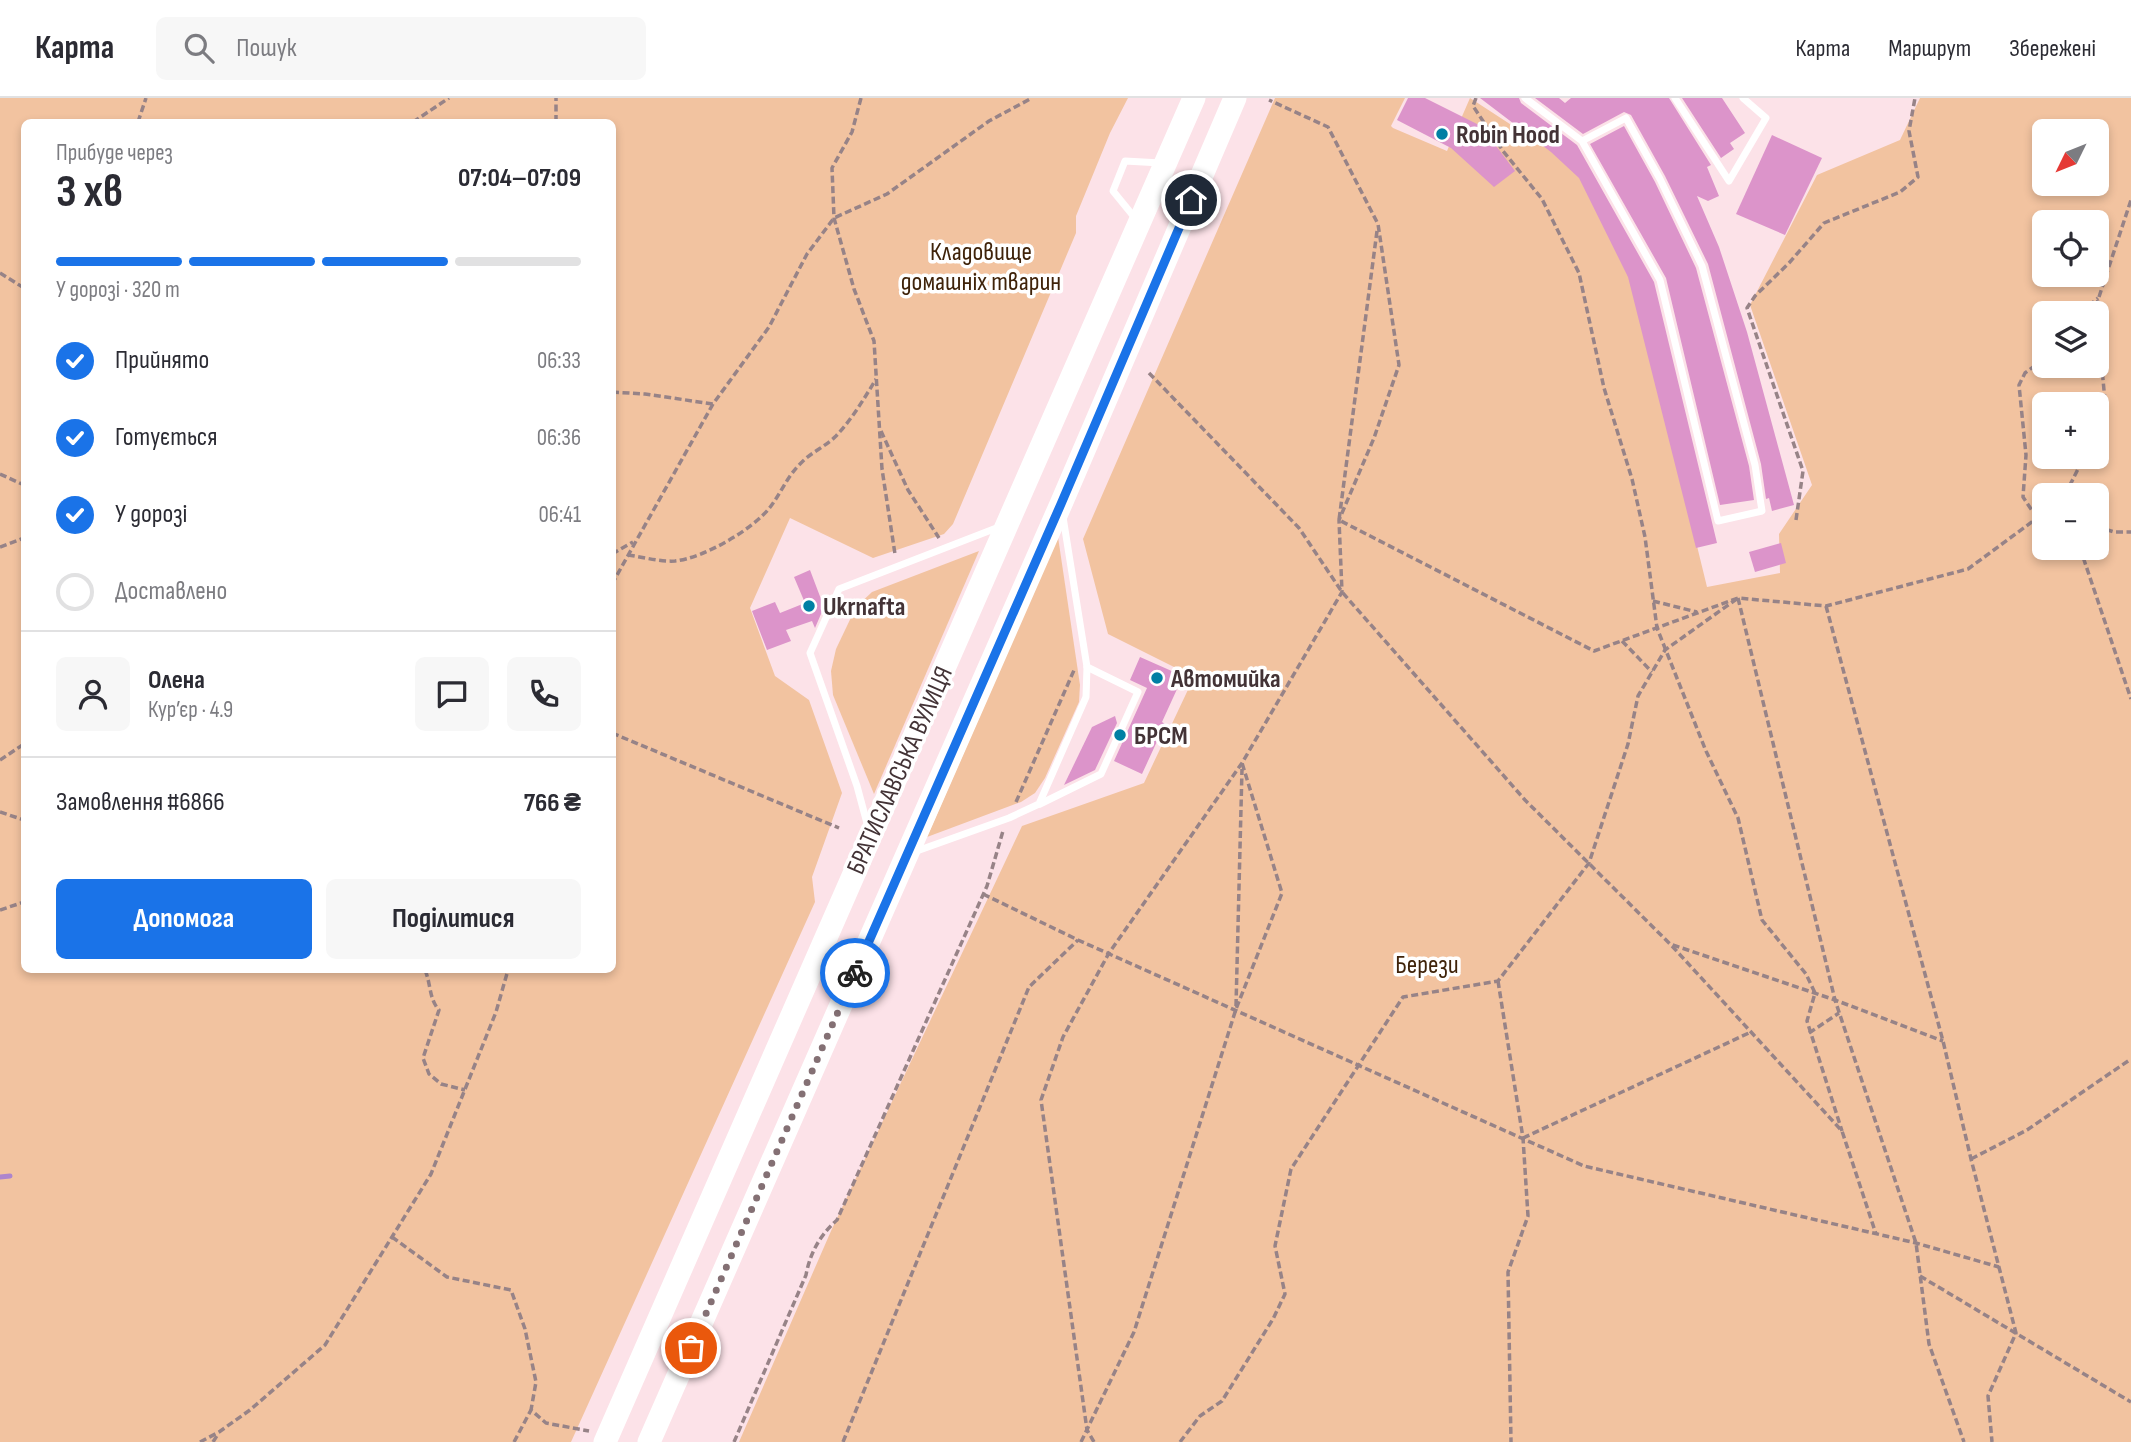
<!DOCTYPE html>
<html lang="uk">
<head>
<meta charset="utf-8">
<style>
	:root { --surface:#fff; --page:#f7f7f7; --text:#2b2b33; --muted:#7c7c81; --line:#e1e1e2; --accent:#1a73e8 }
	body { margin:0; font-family:"Sofia Sans Condensed",sans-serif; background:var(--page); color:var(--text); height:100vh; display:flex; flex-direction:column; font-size:26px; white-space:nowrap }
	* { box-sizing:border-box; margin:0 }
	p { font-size:23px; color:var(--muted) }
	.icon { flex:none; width:38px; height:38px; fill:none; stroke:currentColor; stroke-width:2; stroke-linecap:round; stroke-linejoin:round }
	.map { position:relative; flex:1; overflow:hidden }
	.sheet { position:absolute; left:21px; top:21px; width:595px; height:854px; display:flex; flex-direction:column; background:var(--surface); border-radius:10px; box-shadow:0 4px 10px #0003 }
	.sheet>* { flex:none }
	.needle { width:46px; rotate:227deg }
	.tools { position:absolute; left:2032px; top:21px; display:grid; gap:14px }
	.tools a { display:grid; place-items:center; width:77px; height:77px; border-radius:10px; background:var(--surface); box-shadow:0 4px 10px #0003; font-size:35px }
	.pin { position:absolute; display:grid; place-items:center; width:60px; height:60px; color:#fff; margin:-30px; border:4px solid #fff; border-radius:50%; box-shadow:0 2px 7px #0007 }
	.courier { position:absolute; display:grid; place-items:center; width:70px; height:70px; margin:-35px; border:5px solid #1a73e8; border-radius:50%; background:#fff; color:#222; box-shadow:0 2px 9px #0007 }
	.summary em { font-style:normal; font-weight:700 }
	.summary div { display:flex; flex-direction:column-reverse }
	.summary { display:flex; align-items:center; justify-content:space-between; height:119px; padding:0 35px }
	h1 { font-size:46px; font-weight:700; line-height:52px }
	.bar { display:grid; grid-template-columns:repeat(4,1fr); gap:10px 7px; align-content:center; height:84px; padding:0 35px }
	.bar i { height:9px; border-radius:5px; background:var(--line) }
	.bar .current { background:var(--accent) }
	.bar p { grid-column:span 4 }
	.line { display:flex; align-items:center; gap:18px; padding:0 35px; border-top:2px solid var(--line) }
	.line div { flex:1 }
	.round { display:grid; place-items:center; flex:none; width:74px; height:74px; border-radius:10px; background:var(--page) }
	ol { padding:0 35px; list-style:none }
	li { display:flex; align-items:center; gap:21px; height:77px }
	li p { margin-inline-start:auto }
	li .icon { padding:7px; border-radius:50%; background:var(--accent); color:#fff; stroke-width:4 }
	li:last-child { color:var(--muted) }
	li i { width:38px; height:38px; border:4px solid var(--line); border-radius:50% }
	.button { display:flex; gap:14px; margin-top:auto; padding:14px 35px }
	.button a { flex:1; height:80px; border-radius:10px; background:var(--accent); color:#fff; font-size:28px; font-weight:700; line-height:80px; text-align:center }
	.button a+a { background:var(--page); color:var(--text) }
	header { display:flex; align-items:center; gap:42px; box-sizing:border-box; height:98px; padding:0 35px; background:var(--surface); border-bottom:2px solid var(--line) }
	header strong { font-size:33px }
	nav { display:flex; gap:38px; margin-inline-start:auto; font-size:24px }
	.search { width:490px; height:63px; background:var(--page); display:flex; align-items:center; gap:18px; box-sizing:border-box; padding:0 24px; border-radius:10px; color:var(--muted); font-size:26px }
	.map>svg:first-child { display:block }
</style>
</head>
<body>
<header>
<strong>Карта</strong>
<div class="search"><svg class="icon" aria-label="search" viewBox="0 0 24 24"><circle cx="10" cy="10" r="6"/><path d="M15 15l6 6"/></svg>Пошук</div>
<nav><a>Карта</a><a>Маршрут</a><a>Збережені</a></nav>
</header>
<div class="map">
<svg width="2131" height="1344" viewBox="0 0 2131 1344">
	<rect width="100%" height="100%" fill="#fce2e8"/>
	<g fill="#f2c3a0" fill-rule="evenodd">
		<path d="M0 0H1128L1110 35 1076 118V135L953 426 944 436 873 460 790 420 750 510 775 578 809 602 842 695 812 779 815 804 571 1344H0ZM612 24V872H24V24Z"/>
		<path d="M1275 0H1405L1391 28 1393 30 1447 53 1470 0 1573 67 1630 173 1707 489 1780 475 1779 436 1812 387 1750 207 1817 77 1900 42 1920 0H2131V1344H739L831 1133 1022 728 1144 685 1194 579 1108 536 1083 441ZM2044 33H2096V86H2044ZM2044 124H2096V177H2044ZM2044 215H2096V268H2044ZM2044 306H2096V359H2044ZM2044 397H2096V450H2044Z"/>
		<path d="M1058 439 1080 587 1079 604 1045 680 1035 695 1021 704 927 739Z"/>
		<path d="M979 453 874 696 833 597 831 573 836 551 856 509 872 494Z"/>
	</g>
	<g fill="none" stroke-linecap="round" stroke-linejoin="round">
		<path stroke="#ad85cd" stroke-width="5" d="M0 1079 10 1078"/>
	</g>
	<g fill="#dc94ca">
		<path d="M1408 0H1425L1481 28 1515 73 1494 89 1451 50 1397 22Z"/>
		<path d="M1480 0H1519L1521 5 1577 47 1654 184 1717 445 1696 450 1628 179 1579 80 1551 54Z"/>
		<path d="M1535 0H1559L1565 5 1571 0H1669L1711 67 1707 69 1719 98 1708 103 1697 98 1719 149 1747 234 1794 407 1772 413 1769 400 1766 401 1761 366 1708 166 1665 78 1631 17 1624 14 1583 36Z"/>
		<path d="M1682 0H1722L1745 35 1730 45 1734 51 1721 60Z"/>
		<path d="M1624 28 1655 84 1696 170 1749 368 1754 402 1720 407 1666 180 1590 46Z"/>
		<path d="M1772 37 1822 60 1785 137 1736 116Z"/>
		<path d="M1781 445 1786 465 1755 474 1749 454Z"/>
		<path d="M810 472 824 509 815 530 812 523 786 532 791 543 767 552 752 513 775 504 780 515 805 505 794 479Z"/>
		<path d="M1140 559 1183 578 1162 624 1165 626 1142 676 1114 663 1147 590 1130 582Z"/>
		<path d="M1115 618 1117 625 1095 672 1064 687 1092 629Z"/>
	</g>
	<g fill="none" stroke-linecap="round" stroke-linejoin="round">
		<g stroke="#978387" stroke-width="3.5" stroke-dasharray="7 3.5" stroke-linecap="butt">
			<path d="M861 0 852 34 832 70 834 120 854 191 874 243 882 371 895 456"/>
			<path d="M1476 0 1473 8 1503 53 1542 101 1579 175 1604 290 1632 381 1645 439 1657 530 1706 653 1738 720 1762 822 1806 876 1815 895 1807 923 1842 1033"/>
			<path d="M138 24 146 0"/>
			<path d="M413 24 449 0"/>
			<path d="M556 24V0"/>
			<path d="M1377 133 1339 422 1594 553 1738 500 1826 508 1968 471 2044 415"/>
			<path d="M0 175 24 190"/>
			<path d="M2081 215 2098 200"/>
			<path d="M2044 261 2025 275 2019 287 2026 357 2023 399 2037 420 2044 421"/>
			<path d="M1149 275 1299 430 1342 494 1525 702 1670 846 1835 902 1943 943"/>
			<path d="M612 294 645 296 713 306"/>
			<path d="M2096 332 2106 313 2096 208 2131 102"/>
			<path d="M881 333 908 392 939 440"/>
			<path d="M0 376 24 387"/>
			<path d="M2065 397 2084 359"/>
			<path d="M1796 422 1803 373 1747 210 1755 198 1789 165 1824 125 1900 94 1918 79 1909 33 1915 0"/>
			<path d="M2096 428 2114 434H2131"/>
			<path d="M0 449 24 440"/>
			<path d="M2080 450 2131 601"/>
			<path d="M612 456 633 444"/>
			<path d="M628 457C643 459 660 464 675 463 704 460 754 431 771 408 782 393 788 377 802 364 812 354 826 348 836 338 852 321 864 301 876 281"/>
			<path d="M612 486 713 306 769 229 807 156 834 120 887 96 989 23 1032 0"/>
			<path d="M1738 500 1835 902 1916 1145 1929 1246 1964 1344"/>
			<path d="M1653 503 1697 514"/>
			<path d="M1826 508 1943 943 1971 1061 2016 1235 1988 1298 1992 1344"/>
			<path d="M1622 543 1652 574"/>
			<path d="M612 635 839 730"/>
			<path d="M0 662 24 646"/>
			<path d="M1016 704 1075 570"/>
			<path d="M0 714 24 722"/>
			<path d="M983 796 1078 842 1584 1068 1916 1145 1999 1169"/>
			<path d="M0 812 24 804"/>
			<path d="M1672 848 1842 1033 1876 1136"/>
			<path d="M425 872C431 886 429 901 439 912L423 960 429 976 441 986 465 992"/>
			<path d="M1498 883 1523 1040 1528 1118 1508 1174 1511 1344"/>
			<path d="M1236 908 1242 671"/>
			<path d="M1809 935 1839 915"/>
			<path d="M1523 1040 1751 934"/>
			<path d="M1971 1061 2027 1032 2131 961"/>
			<path d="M392 1139 447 1179 511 1192 525 1231 536 1284 531 1312 546 1325 589 1333"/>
			<path d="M1920 1178 2131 1304"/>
			<path d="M200 1344 219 1334 250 1312 325 1247 431 1076 496 914 508 872"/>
			<path d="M213 1344 218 1336"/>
			<path d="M514 1344 531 1312"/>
			<path d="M734 1344 806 1177C810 1155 820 1137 837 1122L987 788 1003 733"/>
			<path d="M843 1344 1029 889 1078 842"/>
			<path d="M1081 1344 1134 1234 1236 911 1282 795 1242 665"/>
			<path d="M1094 1344 1087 1332 1041 1002 1063 939 1109 855 1242 665 1342 494 1339 422 1374 340 1399 267 1378 126 1328 29 1269 2"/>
			<path d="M1180 1344 1200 1318 1222 1303 1273 1221 1285 1196 1275 1148 1291 1071 1403 899 1498 883 1589 765 1628 646 1638 598 1665 552 1738 500"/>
		</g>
		<g stroke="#fff" stroke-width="7">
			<path d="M1525 0 1582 43 1660 182 1718 423 1762 413 1755 367 1702 168 1660 81 1626 20 1582 43"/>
			<path d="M1675 0 1729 83 1766 20 1743 0"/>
			<path d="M1135 120 1113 93 1125 63 1161 65"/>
			<path d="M1040 706 1101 676 1138 594 1087 569"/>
			<path d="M868 729 857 688 810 555 839 491 999 429"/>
			<path d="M914 754 1009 720 1039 706 1086 599 1087 569 1063 419"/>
		</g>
		<g stroke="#fff" stroke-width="23">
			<path d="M605 1344 1194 0"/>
			<path d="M649 1344 1061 406 1235 0"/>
		</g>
	</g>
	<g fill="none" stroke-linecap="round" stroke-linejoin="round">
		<path stroke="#847074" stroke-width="7" stroke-dasharray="0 12.6" d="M691 1250 855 875"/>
		<path stroke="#1a73e8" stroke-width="9" d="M855 875 1061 406 1191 102"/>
	</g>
	<g fill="#007fa4" stroke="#fff" stroke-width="2.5">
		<circle cx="1442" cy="36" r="7"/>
		<circle cx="809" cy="508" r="7"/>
		<circle cx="1157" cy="580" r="7"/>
		<circle cx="1120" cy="637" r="7"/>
	</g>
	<g text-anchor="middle" stroke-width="7" stroke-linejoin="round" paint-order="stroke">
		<g font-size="26" font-weight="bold" fill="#433336" stroke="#fff" text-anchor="start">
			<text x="1456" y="45">Robin Hood</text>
			<text x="823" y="517">Ukrnafta</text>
			<text x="1171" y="589">Автомийка</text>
			<text x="1134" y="646">БРСМ</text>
		</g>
		<g font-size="26" fill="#3f230a" stroke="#fff">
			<text x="981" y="162">Кладовище<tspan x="981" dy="30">домашніх тварин</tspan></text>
			<text x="1427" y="875">Берези</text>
		</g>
		<g font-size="26" fill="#433336" stroke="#fff">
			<text transform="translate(899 672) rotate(-66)" y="9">БРАТИСЛАВСЬКА ВУЛИЦЯ</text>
		</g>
	</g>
</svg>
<div class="tools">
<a><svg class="needle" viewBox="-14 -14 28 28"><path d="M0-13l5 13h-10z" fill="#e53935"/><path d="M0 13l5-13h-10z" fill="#7c7c81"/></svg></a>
<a><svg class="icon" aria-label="locate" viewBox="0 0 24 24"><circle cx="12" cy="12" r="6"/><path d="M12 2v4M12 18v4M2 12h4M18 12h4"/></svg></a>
<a><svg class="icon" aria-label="layers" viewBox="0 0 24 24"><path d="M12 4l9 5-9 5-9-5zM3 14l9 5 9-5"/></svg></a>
<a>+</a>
<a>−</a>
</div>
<div class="pin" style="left:691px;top:1250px;background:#ea580c"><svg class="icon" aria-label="bag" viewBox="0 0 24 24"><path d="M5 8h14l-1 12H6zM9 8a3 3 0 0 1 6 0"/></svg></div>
<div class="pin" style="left:1191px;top:102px;background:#1f2937"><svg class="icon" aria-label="home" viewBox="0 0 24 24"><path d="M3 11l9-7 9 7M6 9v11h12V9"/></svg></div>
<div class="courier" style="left:855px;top:875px"><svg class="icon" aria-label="bike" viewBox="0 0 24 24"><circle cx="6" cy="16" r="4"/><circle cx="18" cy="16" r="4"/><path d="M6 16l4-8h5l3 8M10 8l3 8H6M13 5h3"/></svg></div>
<section class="sheet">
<div class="summary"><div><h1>3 хв</h1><p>Прибуде через</p></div><em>07:04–07:09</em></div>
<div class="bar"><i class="current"></i><i class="current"></i><i class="current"></i><i></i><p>У дорозі · 320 m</p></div>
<ol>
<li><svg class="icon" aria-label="check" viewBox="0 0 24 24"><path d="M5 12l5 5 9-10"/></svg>Прийнято<p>06:33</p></li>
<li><svg class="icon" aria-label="check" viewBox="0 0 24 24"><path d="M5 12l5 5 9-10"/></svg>Готується<p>06:36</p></li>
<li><svg class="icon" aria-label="check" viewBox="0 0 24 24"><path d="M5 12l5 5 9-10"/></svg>У дорозі<p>06:41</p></li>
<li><i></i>Доставлено</li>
</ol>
<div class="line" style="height:126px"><a class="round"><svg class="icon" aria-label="person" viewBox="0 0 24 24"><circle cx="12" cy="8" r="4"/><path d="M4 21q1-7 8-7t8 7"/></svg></a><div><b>Олена</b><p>Кур’єр · 4.9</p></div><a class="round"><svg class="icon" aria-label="chat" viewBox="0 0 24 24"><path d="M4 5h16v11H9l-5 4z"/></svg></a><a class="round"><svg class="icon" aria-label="phone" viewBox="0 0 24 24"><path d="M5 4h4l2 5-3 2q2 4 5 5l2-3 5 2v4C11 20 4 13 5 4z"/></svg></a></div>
<div class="line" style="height:91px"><div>Замовлення #6866</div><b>766 ₴</b></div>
<div class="button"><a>Допомога</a><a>Поділитися</a></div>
</section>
</div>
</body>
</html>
